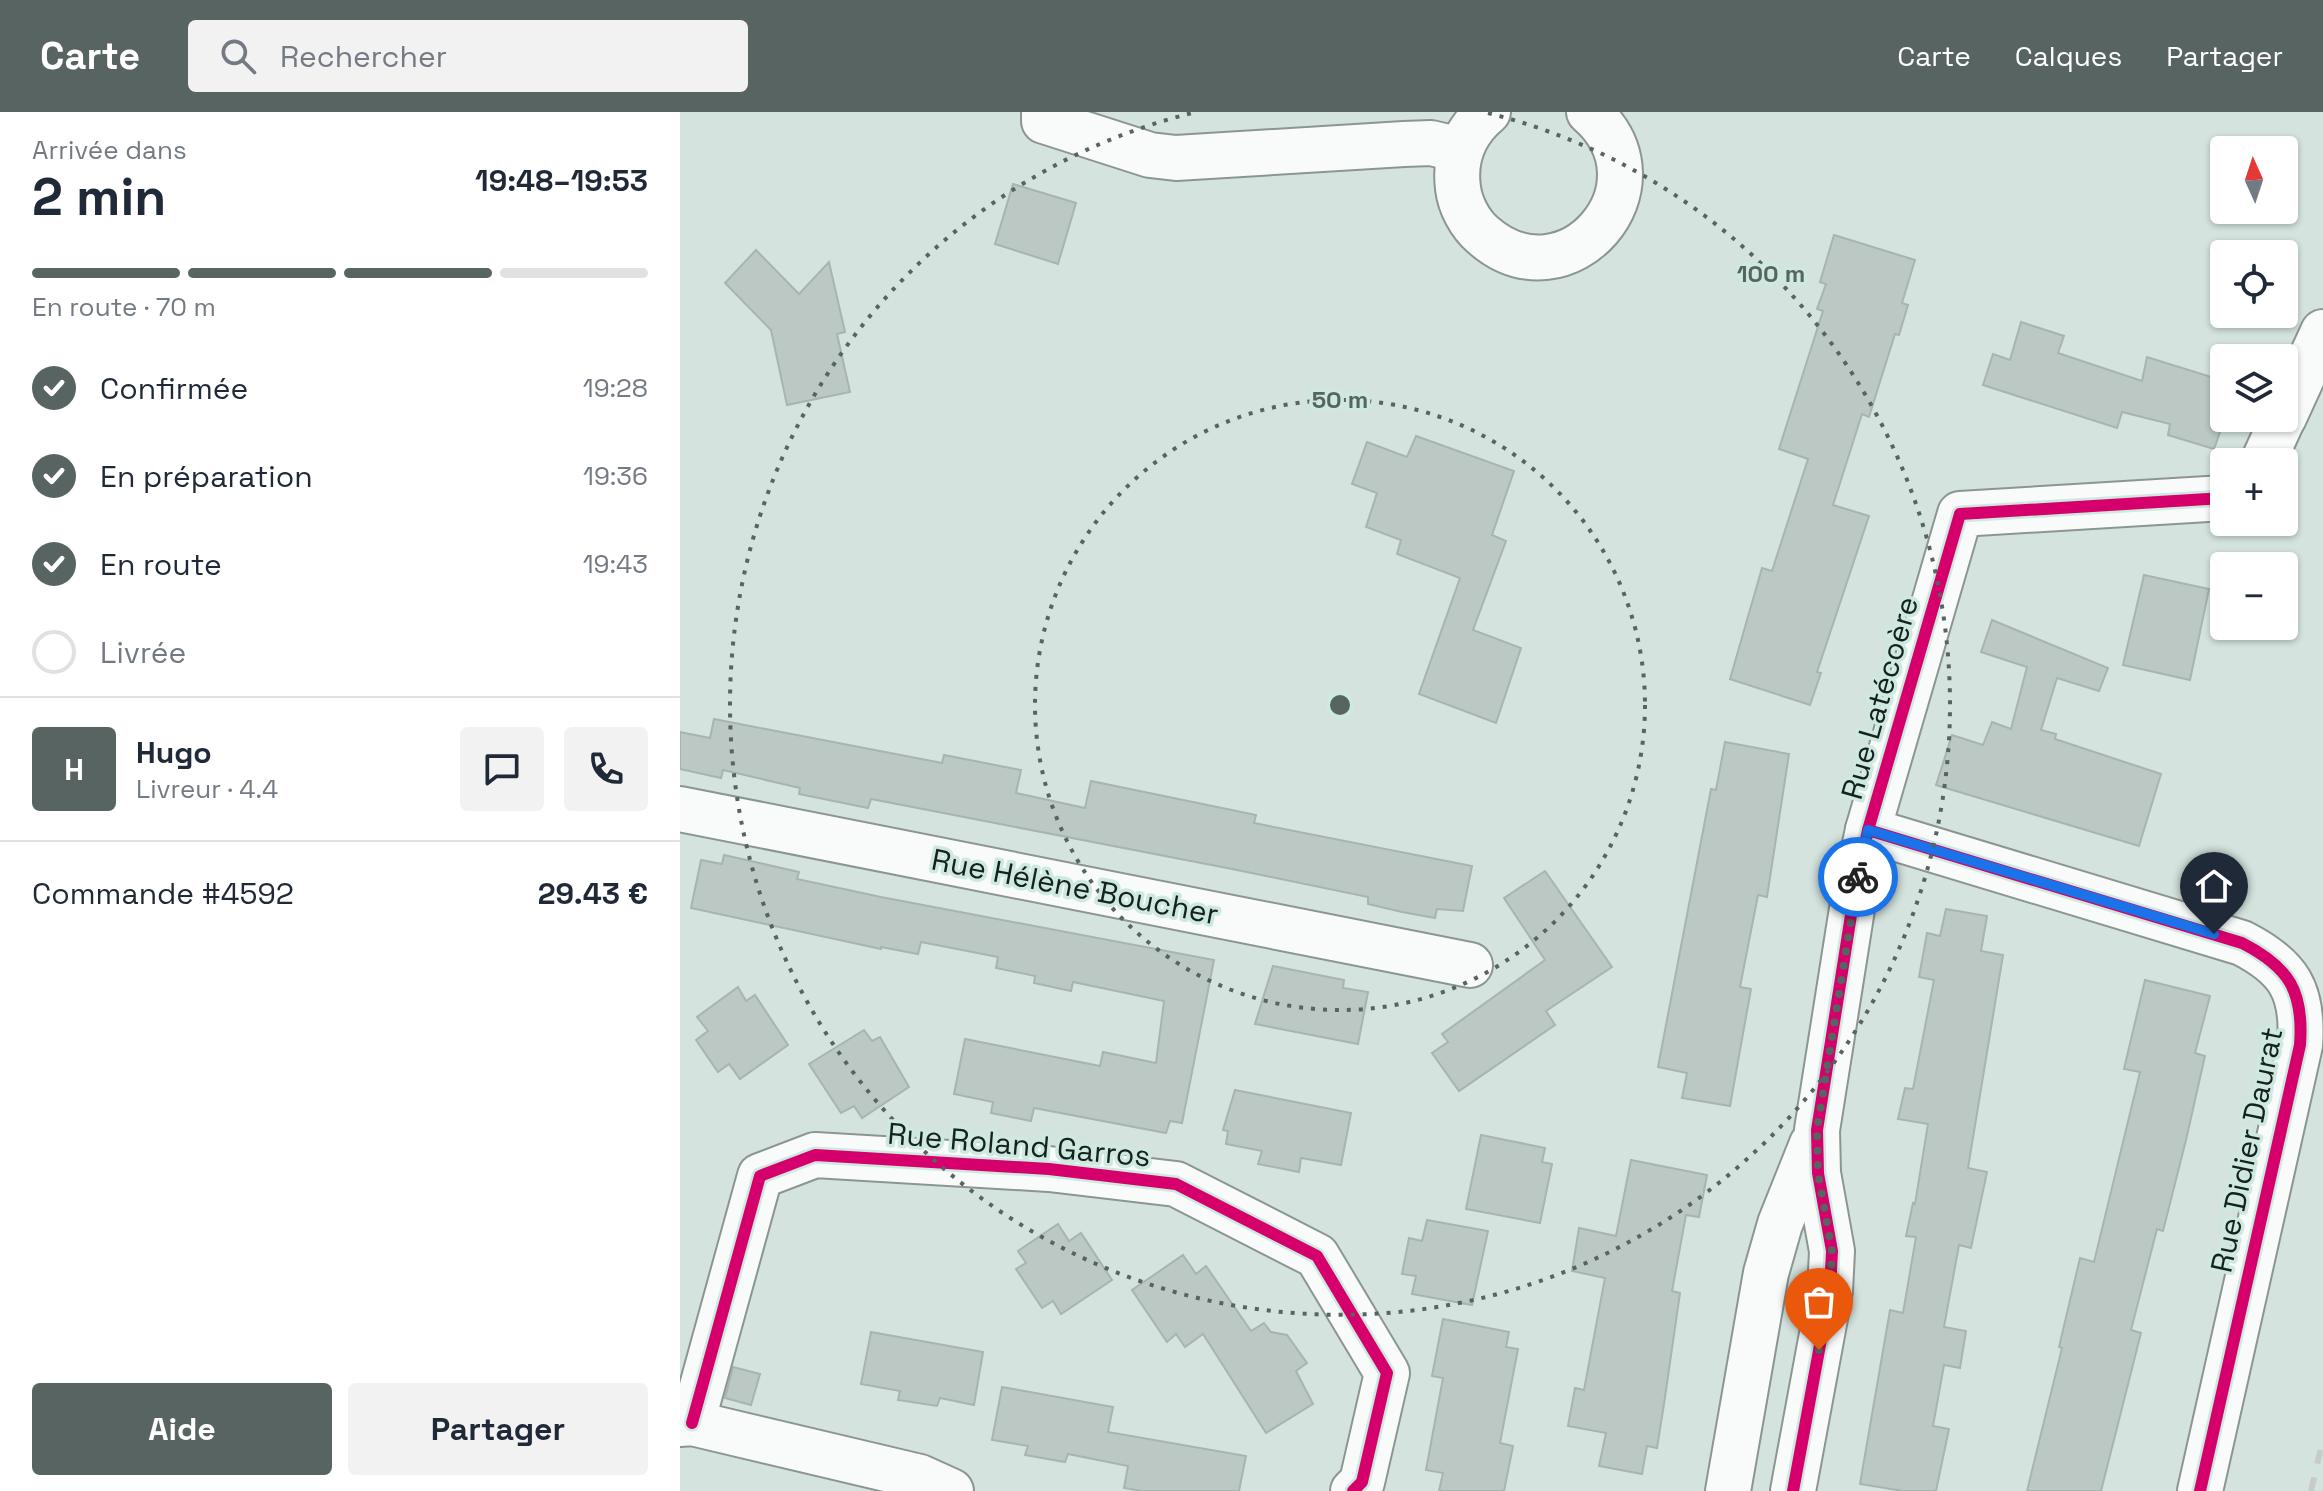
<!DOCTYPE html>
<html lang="fr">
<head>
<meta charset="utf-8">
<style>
	:root { --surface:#fff; --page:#f2f2f3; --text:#1f2937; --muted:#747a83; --line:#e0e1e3; --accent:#586461 }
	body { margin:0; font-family:"Space Grotesk",sans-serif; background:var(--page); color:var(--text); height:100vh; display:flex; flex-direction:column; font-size:30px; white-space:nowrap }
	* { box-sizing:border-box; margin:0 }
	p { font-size:26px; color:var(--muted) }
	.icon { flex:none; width:44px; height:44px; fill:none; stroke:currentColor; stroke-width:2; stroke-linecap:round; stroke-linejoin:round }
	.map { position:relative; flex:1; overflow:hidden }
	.details { display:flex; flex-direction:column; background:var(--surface); width:680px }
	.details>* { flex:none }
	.needle { width:52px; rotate:357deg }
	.controls { position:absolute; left:1530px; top:24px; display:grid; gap:16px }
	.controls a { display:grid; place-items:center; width:88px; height:88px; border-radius:8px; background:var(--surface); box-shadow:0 2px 6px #0004; font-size:40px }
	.pin { position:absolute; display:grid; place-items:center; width:68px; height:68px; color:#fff; margin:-82px -34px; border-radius:50% 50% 50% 0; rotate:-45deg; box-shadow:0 0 8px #0007 }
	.pin .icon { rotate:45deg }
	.courier { position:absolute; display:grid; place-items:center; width:80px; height:80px; margin:-40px; border:6px solid #1a73e8; border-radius:50%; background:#fff; color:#222; box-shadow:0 2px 10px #0007 }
	.summary em { font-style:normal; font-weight:700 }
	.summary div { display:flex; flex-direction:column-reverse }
	.summary { display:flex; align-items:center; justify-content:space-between; height:136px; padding:0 32px }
	h1 { font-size:52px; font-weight:700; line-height:60px }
	.bar { display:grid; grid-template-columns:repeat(4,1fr); gap:12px 8px; align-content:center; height:96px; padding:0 32px }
	.bar i { height:10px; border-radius:6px; background:var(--line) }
	.bar .current { background:var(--accent) }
	.bar p { grid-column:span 4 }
	.line { display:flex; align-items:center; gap:20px; padding:0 32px; border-top:2px solid var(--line) }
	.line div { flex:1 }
	.round { display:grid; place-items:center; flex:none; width:84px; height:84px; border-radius:8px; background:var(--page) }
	ol { padding:0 32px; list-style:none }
	li { display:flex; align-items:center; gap:24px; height:88px }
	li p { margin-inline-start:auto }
	li .icon { padding:8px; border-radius:50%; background:var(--accent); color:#fff; stroke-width:4 }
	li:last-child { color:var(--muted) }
	li i { width:44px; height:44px; border:4px solid var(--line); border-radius:50% }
	.cta { display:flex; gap:16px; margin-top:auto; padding:16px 32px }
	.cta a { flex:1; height:92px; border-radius:8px; background:var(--accent); color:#fff; font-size:32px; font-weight:700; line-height:92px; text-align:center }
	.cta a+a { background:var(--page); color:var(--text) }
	header { display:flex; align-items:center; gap:48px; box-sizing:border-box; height:112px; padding:0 40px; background:var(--accent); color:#fff }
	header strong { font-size:38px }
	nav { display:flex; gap:44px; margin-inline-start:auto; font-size:28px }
	.search { width:560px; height:72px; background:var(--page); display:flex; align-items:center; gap:20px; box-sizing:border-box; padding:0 28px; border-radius:8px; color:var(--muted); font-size:30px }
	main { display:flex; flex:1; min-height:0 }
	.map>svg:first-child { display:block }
</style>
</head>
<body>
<header>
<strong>Carte</strong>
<div class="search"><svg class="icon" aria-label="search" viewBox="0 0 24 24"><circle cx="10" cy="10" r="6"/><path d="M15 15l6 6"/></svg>Rechercher</div>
<nav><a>Carte</a><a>Calques</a><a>Partager</a></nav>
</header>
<main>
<section class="details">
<div class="summary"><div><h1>2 min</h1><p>Arrivée dans</p></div><em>19:48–19:53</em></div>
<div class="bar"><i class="current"></i><i class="current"></i><i class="current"></i><i></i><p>En route · 70 m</p></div>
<ol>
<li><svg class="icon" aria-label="check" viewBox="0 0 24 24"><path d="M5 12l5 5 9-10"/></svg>Confirmée<p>19:28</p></li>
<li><svg class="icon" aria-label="check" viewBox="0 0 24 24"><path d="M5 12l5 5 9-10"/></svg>En préparation<p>19:36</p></li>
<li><svg class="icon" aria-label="check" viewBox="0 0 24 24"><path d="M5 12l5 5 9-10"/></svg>En route<p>19:43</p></li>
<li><i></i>Livrée</li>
</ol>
<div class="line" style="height:144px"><b class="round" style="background:var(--accent);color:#fff">H</b><div><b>Hugo</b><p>Livreur · 4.4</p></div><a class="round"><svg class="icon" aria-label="chat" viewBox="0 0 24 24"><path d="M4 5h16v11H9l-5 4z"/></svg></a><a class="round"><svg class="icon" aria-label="phone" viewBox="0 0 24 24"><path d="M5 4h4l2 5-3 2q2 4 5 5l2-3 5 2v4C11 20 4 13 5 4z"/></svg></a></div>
<div class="line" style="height:104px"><div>Commande #4592</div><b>29.43 €</b></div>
<div class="cta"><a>Aide</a><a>Partager</a></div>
</section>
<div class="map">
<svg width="1643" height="1379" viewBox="0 0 1643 1379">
	<rect width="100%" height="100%" fill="#d4e3de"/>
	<g fill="#bcc8c4" stroke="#a8b4b0" stroke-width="2">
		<path d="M333 72 396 91 378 152 315 132Z"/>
		<path d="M1154 123 1235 148 1222 191 1228 193 1219 223 1215 222 1189 305 1182 302 1153 393 1189 404 1137 560 1141 561 1130 593 1050 567 1082 456 1092 459 1128 347 1099 337 1143 199 1137 197 1146 172 1140 170Z"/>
		<path d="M76 138 119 182 149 150 165 220 157 222 170 280 107 293 91 218 45 171Z"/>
		<path d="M1341 210 1384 224 1378 241 1462 269 1467 245 1544 269V309L1534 337 1488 323 1490 312 1442 300 1437 316 1303 273 1313 242 1330 248Z"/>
		<path d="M736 324 834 359 812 423 826 429 793 518 841 536 816 611 739 582 780 466 717 442 721 428 686 415 697 381 672 372 687 330 727 345Z"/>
		<path d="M1464 463 1529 477 1510 568 1443 553Z"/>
		<path d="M1312 508 1428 556 1419 579 1377 566 1361 618 1376 622 1375 627 1481 662 1459 734 1256 673 1272 623 1303 633 1312 610 1331 617 1347 555 1301 540Z"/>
		<path d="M34 607 262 651 264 643 341 658 336 681 405 696 411 669 576 703 574 711 792 754 783 799 757 797 755 806 722 800 688 792V785L552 757 191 687 188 696 119 682 120 676 43 658 41 666 0 657V620L30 626Z"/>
		<path d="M1045 630 1109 642 1087 785 1078 783 1060 875 1071 877 1050 994 1002 986 1007 961 978 955 1031 677 1036 678Z"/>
		<path d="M44 743 119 760 117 767 201 785 534 848 502 1011 490 1009 486 1021 354 996 351 1009 311 1001 313 990 274 982 285 927 420 954 423 940 476 951 484 889 393 870 391 879 354 871 355 864 316 856 318 845 241 830 238 842 201 835V837L11 796 21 748 42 752Z"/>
		<path d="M865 759 932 855 866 899 875 913 779 979 752 941 768 930 762 922 865 848 824 786Z"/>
		<path d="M1266 797 1307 804 1301 839 1323 843 1288 1056 1307 1060 1291 1136 1279 1133 1264 1215 1286 1219 1280 1256 1264 1253 1253 1314 1269 1317 1256 1379H1223L1180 1372 1210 1198 1223 1201 1236 1125 1226 1124 1233 1091 1235 1092 1248 1012 1218 1007 1225 976 1233 977 1254 868 1239 865 1247 821 1260 824Z"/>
		<path d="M593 854 664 868 663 876 688 880 678 932 575 912Z"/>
		<path d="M1465 868 1530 884 1515 941 1525 944 1506 1028 1483 1119 1477 1117 1451 1218 1461 1221 1421 1379H1347L1382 1236 1379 1235 1400 1146 1414 1150 1460 960 1444 957Z"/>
		<path d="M58 875 66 889 75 883 108 933 60 967 49 952 38 960 16 928 28 919 17 905Z"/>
		<path d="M184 918 192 929 200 925 229 975 182 1006 174 994 161 1001 129 952Z"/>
		<path d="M555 978 671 1001 661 1053 621 1046 619 1060 578 1052 582 1039 546 1032 548 1019 543 1018Z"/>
		<path d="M801 1023 865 1036 862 1050 872 1052 860 1111 786 1097Z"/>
		<path d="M951 1048 1027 1063 1019 1105 1006 1103 992 1179 1000 1181 984 1292 977 1336 967 1334 962 1362 919 1354 926 1321 888 1314 895 1276 904 1278 925 1166 892 1159 899 1116 936 1124Z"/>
		<path d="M747 1108 808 1119 792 1193 732 1182 736 1164 722 1162 729 1126 742 1129Z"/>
		<path d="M378 1112 389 1129 401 1121 432 1168 381 1202 373 1189 362 1196 336 1157 346 1151 338 1139Z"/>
		<path d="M503 1143 516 1162 526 1154 571 1219 584 1211 591 1220 607 1223 627 1251 616 1259 633 1292 586 1321 523 1222 505 1235 496 1222 487 1230 452 1178Z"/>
		<path d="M763 1207 829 1220 826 1235 838 1237 820 1331 833 1334 824 1379H759L763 1361 746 1358 763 1266 752 1264Z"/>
		<path d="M191 1220 303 1240 294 1293 260 1286 257 1294 218 1288 220 1279 181 1272Z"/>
		<path d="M53 1255 80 1262 71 1293 45 1286Z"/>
		<path d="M322 1275 433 1295 428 1320 566 1344 559 1379H462L444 1376 448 1354 388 1342 385 1350 345 1343 348 1334 312 1328Z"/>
	</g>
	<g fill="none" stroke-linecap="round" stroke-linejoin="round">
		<g stroke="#8b9692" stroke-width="48">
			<g id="minor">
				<path d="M364 0V9L470 43 496 46 724 32 751 31 781 38"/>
				<path d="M808 0C785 19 774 46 778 76 780 93 790 112 803 123 886 196 994 74 909 0"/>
				<path d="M1604 305 1643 220"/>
				<path d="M1583 350 1603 306"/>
				<path d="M0 697 790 853"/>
				<path d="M1188 718 1562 831C1609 855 1624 879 1620 933L1520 1379"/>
				<path d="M12 1311 80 1064 135 1043 369 1057 496 1072 637 1144 707 1261 682 1370 673 1379"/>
				<path d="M0 1312 12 1311 240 1365 271 1379"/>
				<path d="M1048 1379 1086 1161 1100 1112 1132 1032"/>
				<path d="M1113 1379 1150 1179 1152 1139 1138 1061 1137 1018 1175 778 1188 718 1280 402 1544 386"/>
			</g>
		</g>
		<use href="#minor" stroke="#f9fbfa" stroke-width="44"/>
		<path stroke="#c7ccca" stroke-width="6" stroke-dasharray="14 14" stroke-linecap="butt" d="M1631 1379 1643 1327"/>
		<g stroke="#cee9e0" stroke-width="17">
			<g id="cycleway">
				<path d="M1188 718 1562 831C1609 855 1624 879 1620 933L1520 1379"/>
				<path d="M12 1311 80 1064 135 1043 369 1057 496 1072 637 1144 707 1261 682 1370 673 1379"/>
				<path d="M1113 1379 1150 1179 1152 1139 1138 1061 1137 1018 1175 778 1188 718 1280 402 1544 386"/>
			</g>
		</g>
		<use href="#cycleway" stroke="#d6006c" stroke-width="12"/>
	</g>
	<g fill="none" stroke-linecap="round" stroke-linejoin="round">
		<path stroke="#586461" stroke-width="8" stroke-dasharray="0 14.4" d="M1139 1238 1150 1179 1152 1139 1138 1061 1137 1018 1178 765"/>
		<path stroke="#1a73e8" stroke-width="10" d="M1178 765 1188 718 1534 822"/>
	</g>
	<g fill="none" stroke="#586461" stroke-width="4" stroke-dasharray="4 8">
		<circle cx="660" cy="593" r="305"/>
		<path d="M808 1A610 610 0 1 1 512 1"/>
	</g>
	<g text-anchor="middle" stroke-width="7" stroke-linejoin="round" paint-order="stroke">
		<g font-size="30" fill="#16201d" stroke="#cee9e0">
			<text transform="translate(1200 586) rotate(-74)" y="10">Rue Latécoère</text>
			<text transform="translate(395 775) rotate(11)" y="10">Rue Hélène Boucher</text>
			<text transform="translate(339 1033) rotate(5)" y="10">Rue Roland Garros</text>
			<text transform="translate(1567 1038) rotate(-78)" y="10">Rue Didier Daurat</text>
		</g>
	</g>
	<circle cx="660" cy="593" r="12" fill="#586461" stroke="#cee9e0" stroke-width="4"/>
	<g font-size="24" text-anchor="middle" font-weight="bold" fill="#586461" stroke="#cee9e0" stroke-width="7" stroke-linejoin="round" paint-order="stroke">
		<text x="1091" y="170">100 m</text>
		<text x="660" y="296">50 m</text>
	</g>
</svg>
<div class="controls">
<a><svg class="needle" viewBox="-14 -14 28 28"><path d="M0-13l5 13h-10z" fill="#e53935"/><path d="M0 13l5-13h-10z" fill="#747a83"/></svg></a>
<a><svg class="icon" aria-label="locate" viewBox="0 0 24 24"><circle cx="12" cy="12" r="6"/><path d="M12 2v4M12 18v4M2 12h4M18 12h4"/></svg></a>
<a><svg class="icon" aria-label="layers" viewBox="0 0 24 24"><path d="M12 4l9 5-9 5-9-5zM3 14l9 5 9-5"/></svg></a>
<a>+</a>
<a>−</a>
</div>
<div class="pin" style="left:1139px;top:1238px;background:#ea580c"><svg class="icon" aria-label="bag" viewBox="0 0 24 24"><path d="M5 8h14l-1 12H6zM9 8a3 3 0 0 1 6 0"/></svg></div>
<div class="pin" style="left:1534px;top:822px;background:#1f2937"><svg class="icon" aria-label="home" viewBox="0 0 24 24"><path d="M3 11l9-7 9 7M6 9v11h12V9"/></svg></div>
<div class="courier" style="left:1178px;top:765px"><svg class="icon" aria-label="bike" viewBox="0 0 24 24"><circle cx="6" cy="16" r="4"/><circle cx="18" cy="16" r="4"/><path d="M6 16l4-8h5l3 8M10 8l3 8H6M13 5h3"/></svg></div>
</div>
</main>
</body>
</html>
